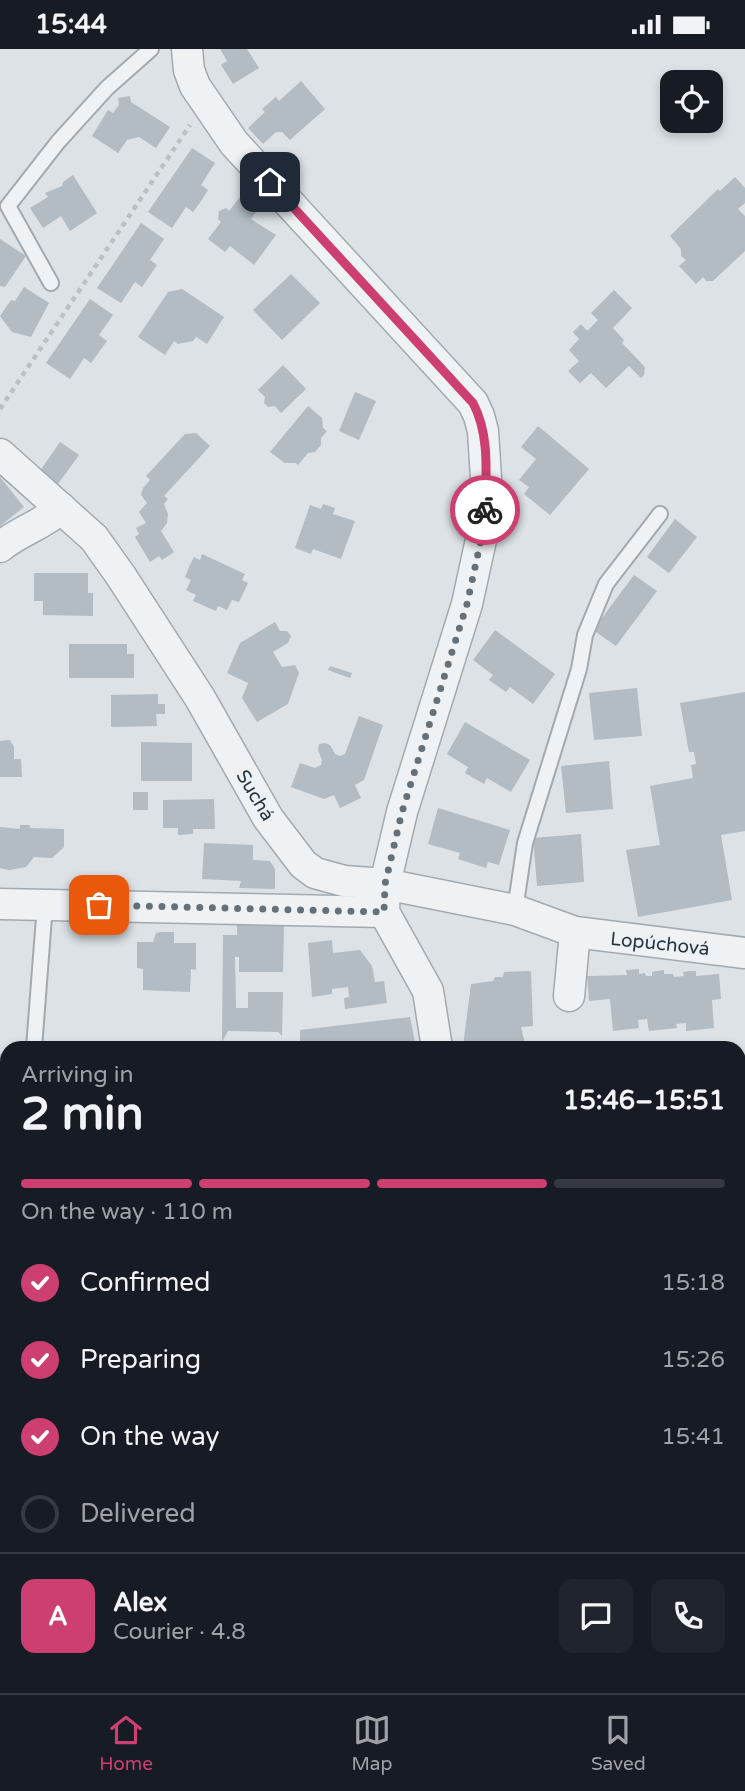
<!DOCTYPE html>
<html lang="en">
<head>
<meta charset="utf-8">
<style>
	:root { --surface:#171b24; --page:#20242c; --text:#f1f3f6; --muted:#9ea1a6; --line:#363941; --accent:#cd3f70 }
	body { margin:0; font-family:"Varela Round",sans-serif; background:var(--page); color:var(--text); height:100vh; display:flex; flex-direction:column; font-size:26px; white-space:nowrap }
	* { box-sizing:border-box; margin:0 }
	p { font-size:23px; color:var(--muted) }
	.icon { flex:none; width:38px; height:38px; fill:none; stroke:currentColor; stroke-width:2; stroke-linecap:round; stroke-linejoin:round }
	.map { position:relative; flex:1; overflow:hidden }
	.drawer { position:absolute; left:0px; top:992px; width:746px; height:653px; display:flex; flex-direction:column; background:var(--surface); border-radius:21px 21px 0 0; box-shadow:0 4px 10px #0003 }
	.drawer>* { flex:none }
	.controls { position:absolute; left:660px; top:21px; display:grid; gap:14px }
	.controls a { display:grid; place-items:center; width:63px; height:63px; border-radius:14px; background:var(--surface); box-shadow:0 4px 10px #0003; font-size:35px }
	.pin { position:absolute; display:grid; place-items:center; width:60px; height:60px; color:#fff; margin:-30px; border-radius:14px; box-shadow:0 4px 10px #0006 }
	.courier { position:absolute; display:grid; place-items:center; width:70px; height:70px; margin:-35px; border:5px solid #cd3f70; border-radius:50%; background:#fff; color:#222; box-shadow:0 2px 9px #0007 }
	.headline em { font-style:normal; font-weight:800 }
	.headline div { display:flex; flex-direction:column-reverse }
	.headline { display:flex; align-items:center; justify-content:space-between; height:119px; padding:0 21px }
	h1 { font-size:46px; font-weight:800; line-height:52px }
	.bar { display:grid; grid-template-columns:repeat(4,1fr); gap:10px 7px; align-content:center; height:84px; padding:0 21px }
	.bar i { height:9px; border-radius:5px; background:var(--line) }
	.bar .selected { background:var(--accent) }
	.bar p { grid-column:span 4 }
	.line { display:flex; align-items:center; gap:18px; padding:0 21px; border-top:2px solid var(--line) }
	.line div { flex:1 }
	.round { display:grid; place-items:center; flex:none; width:74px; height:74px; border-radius:14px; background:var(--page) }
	ol { padding:0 21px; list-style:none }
	li { display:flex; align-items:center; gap:21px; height:77px }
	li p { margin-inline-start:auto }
	li .icon { padding:7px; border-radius:50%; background:var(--accent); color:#fff; stroke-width:4 }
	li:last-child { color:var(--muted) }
	li i { width:38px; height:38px; border:4px solid var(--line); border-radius:50% }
	.status { display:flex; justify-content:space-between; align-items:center; height:49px; padding:0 35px; background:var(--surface); direction:ltr }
	.status svg { height:19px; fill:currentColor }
	.tabs { display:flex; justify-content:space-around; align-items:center; height:98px; border-top:2px solid var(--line); background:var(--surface); font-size:19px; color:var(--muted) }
	.tabs a { display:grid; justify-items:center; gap:4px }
	.tabs .selected { color:var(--accent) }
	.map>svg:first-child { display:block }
</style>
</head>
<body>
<div class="status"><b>15:44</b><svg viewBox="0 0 49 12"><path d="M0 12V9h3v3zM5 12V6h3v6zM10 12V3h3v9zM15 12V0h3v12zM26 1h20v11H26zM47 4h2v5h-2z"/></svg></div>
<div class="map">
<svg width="745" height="1644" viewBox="0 0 745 1644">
	<rect width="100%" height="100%" fill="#dce2e6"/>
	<path fill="#c6d0bd" d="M739 1279 745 1287V1333L739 1332Z"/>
	<g fill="#b3bcc3">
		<path d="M220 0H247L259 19 233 35 221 16 227 12Z"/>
		<path d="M301 32 325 60 290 91 282 83H276L263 95 248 79 265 63 262 60 276 48 279 52Z"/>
		<path d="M130 47 131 53 170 78 156 99 139 88 127 91 118 104 92 87 108 61 113 64 119 56 118 49Z"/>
		<path d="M192 99 215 114 201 136 208 141 201 152 193 163 186 158 172 179 148 163Z"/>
		<path d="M73 126 97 164 70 182 61 167 43 179 30 159 48 148 45 144 62 137 63 133Z"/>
		<path d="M735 128 745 139V154L738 160 745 167V202L713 232H706L703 228 696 235 679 217 686 211 681 207V200L670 187 718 140 720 142Z"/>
		<path d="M240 148 257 161 251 170 276 186 254 216 230 197 225 203 208 190 221 173 218 170 219 162 226 159 229 162Z"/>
		<path d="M141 174 164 190 150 211 157 216 142 238 135 233 121 254 97 239Z"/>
		<path d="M0 190 26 207 5 238 0 237Z"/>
		<path d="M291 225 320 254 282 291 253 261Z"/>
		<path d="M24 238 49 254 31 288 12 283 0 267 11 251 15 252Z"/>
		<path d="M182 240 224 268 207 295 196 288 193 292 178 295 174 292 165 306 138 288 168 243Z"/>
		<path d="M614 241 632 259 613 279 624 291 622 294 645 318 644 326 641 329 629 317 606 339 591 324 580 334 568 322 579 312 569 301 579 290 573 283 581 275 587 282 598 271 591 264Z"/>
		<path d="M90 250 113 266 99 286 107 292 91 314 84 309 70 330 46 314Z"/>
		<path d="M283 316 306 340 281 364 275 357 268 358 264 354 265 348 258 341Z"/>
		<path d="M355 343 376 352 359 391 339 382Z"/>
		<path d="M308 357 322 369 323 379 327 382 321 389V396L315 403 308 404 298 416 296 414H285L270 403Z"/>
		<path d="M538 377 589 420 550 466 524 445 529 438 519 431 536 410 521 398Z"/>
		<path d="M196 384 210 397 164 447 168 450 164 455 168 465 167 474 161 482 174 503 162 511 159 507 150 513 135 488 139 485 136 479 146 474 139 463 147 454 141 446 143 439 150 431 146 427 185 385Z"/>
		<path d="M60 393 79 406 58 435 40 422Z"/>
		<path d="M0 428 24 458 0 477Z"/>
		<path d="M323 455 335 459 333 465 355 472 341 510 313 500 311 505 295 499 310 456 321 460Z"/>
		<path d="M675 470 697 488 669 524 647 508Z"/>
		<path d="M202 505 245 525 242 531 248 534 239 553 232 551 227 561 218 557 216 562 193 552 196 546 186 541 191 531 185 528 189 518 194 508 200 511Z"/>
		<path d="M34 524H88V544H93V567L43 566V552H34Z"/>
		<path d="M634 526 657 542 616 597 593 581Z"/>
		<path d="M275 573 280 582H287L291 587 288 594 273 603 282 618 295 616 299 624 288 655 257 673 242 649 248 634 227 624 240 594Z"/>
		<path d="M495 581 555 625 533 655 510 638 506 643 489 631 493 626 473 611Z"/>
		<path d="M69 595H127V605H134V629H69Z"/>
		<path d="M330 617 352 624 350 629 328 621Z"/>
		<path d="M637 639 642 687 594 691 589 644Z"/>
		<path d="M745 643V782L721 786 732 851 638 868 626 801 660 796 650 737 693 729 691 716 696 715 694 703H689L680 654Z"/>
		<path d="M158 645V655H165V665H156L157 677 111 678V646Z"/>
		<path d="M359 667 383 676 364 731 355 736 361 749 340 759 334 746 324 750 291 738 300 714 315 719 321 716 322 711 318 701 319 695 325 694 330 696 335 705 340 707 345 705Z"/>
		<path d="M465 673 530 711 511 743 487 729 484 735 465 724 468 718 447 705Z"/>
		<path d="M10 691 14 698V710H21L22 728H0V692Z"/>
		<path d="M141 693 192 694V732H141Z"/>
		<path d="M609 712 613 760 566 764 561 717Z"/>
		<rect x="133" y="743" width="15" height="18"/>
		<path d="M214 750 215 780H193V785L178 786V779H163V751Z"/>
		<path d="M438 759 510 781 499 816 488 813 486 819 458 810 460 804 428 795Z"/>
		<path d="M20 776H30V779L64 780V798L52 809 34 808 26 818 9 821 0 819V778L20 780Z"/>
		<path d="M581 785 584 833 537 837 533 789Z"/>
		<path d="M204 794 253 796V811L270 812 275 820V840L239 839 241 832 202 830Z"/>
		<path d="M237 875H284L283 923H239V908H235L236 959H248V943H283L282 987 278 983 228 982 222 993 223 886H237Z"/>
		<path d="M160 883H174V894H196V921L191 920 190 943 143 941V920L137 919V893H153L156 884Z"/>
		<path d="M332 891 333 904 360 901 372 917 375 933 384 932 387 954 345 960 344 949 349 948 348 938 332 940V945L312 948 308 894Z"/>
		<path d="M639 920V925L645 924 646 927H652V923L664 921V925H673L674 928 684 927 683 923 689 922H696V927L719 925 721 950 712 951 714 979 686 982V974L676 975 677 979 649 982 647 970 638 971 639 979 613 982 610 950 589 952 587 927 627 926 626 921Z"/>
		<path d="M531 922 533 977 521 978 526 999 463 997 471 935 493 932 495 928H503L504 923Z"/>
		<path d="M410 968 415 993 390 995V999H317L316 992 300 995V981Z"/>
		<path d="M0 1005H5L7 1096H0Z"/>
		<path d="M745 1139V1194L738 1198V1141Z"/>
		<path d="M0 1171 7 1172V1238H0Z"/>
		<path d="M738 1333 745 1334V1440H738Z"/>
		<path d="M136 1638H183L184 1642 138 1644Z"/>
	</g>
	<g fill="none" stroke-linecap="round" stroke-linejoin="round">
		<g stroke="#a2aab0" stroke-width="18">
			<g id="service">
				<path d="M51 234 8 157 58 93 107 39 151 0"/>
				<path d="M515 861 525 794 579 620 585 586 606 535 660 465"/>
				<path d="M34 999 45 855"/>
			</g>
		</g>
		<g stroke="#a2aab0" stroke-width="33">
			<g id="minor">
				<path d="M187 0 189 21 195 37 234 94 473 354 479 367 483 382 486 429 484 477 467 555 402 763 385 835 384 863 428 942 437 999"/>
				<path d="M0 405 94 489 121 527 200 649 268 769 303 815 315 824 344 832 385 835 515 861 575 883 569 947"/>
				<path d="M0 498C19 482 43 476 61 459"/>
				<path d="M0 855 384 863"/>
				<path d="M575 883 745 904"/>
				<path d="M0 1303 7 1300"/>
				<path d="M738 1456H745"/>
			</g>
		</g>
		<g stroke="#bbc0c5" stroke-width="4.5" stroke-dasharray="5 5" stroke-linecap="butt">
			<path d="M0 360 190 76"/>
			<path d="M571 1644 579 1638"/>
		</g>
		<use href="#service" stroke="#eff2f5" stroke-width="14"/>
		<use href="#minor" stroke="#eff2f5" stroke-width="30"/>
	</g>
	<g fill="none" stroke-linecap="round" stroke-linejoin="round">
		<path stroke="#667078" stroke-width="7" stroke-dasharray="0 12.6" d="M99 856 384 863 385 835 402 763 467 555 484 477 485 461"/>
		<path stroke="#cd3f70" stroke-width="9" d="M270 133 473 354C490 386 486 425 485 461"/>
	</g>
	<g text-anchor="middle" stroke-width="5" stroke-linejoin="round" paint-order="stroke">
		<g font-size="19" fill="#26323c" stroke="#ebf1f4">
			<text transform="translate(256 746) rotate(59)" y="7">Suchá</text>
			<text transform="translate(660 894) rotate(6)" y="7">Lopúchová</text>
		</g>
	</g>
</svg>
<div class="controls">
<a><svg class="icon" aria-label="locate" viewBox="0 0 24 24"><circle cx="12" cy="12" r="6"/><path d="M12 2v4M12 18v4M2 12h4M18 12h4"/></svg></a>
</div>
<div class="pin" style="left:99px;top:856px;background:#ea580c"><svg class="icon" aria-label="bag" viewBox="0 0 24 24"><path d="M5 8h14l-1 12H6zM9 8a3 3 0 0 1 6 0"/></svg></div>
<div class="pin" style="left:270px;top:133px;background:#1f2937"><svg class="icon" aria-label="home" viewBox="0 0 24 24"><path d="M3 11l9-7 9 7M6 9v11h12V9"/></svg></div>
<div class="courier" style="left:485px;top:461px"><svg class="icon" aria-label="bike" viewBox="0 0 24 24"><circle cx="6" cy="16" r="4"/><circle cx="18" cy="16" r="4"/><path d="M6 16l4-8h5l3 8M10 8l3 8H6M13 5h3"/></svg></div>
<section class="drawer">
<div class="headline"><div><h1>2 min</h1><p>Arriving in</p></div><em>15:46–15:51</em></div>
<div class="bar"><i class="selected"></i><i class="selected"></i><i class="selected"></i><i></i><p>On the way · 110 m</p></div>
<ol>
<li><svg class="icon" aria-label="check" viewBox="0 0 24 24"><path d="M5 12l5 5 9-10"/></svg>Confirmed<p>15:18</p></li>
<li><svg class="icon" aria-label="check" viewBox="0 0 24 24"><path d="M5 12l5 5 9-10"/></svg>Preparing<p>15:26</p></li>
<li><svg class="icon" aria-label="check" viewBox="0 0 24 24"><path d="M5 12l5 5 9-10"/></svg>On the way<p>15:41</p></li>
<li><i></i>Delivered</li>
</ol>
<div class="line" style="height:126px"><b class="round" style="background:var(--accent);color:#fff">A</b><div><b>Alex</b><p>Courier · 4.8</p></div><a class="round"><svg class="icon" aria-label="chat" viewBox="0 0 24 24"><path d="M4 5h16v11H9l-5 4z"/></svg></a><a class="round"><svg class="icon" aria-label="phone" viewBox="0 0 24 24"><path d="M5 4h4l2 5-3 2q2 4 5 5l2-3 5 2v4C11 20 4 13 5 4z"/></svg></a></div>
</section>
</div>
<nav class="tabs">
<a class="selected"><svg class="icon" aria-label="home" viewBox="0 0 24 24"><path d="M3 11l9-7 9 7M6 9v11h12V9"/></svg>Home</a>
<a><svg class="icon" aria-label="map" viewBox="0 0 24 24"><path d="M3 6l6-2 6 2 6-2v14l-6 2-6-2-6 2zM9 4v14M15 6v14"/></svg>Map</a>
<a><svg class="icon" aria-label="saved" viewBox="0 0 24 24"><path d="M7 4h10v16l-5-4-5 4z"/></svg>Saved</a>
</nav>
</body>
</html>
